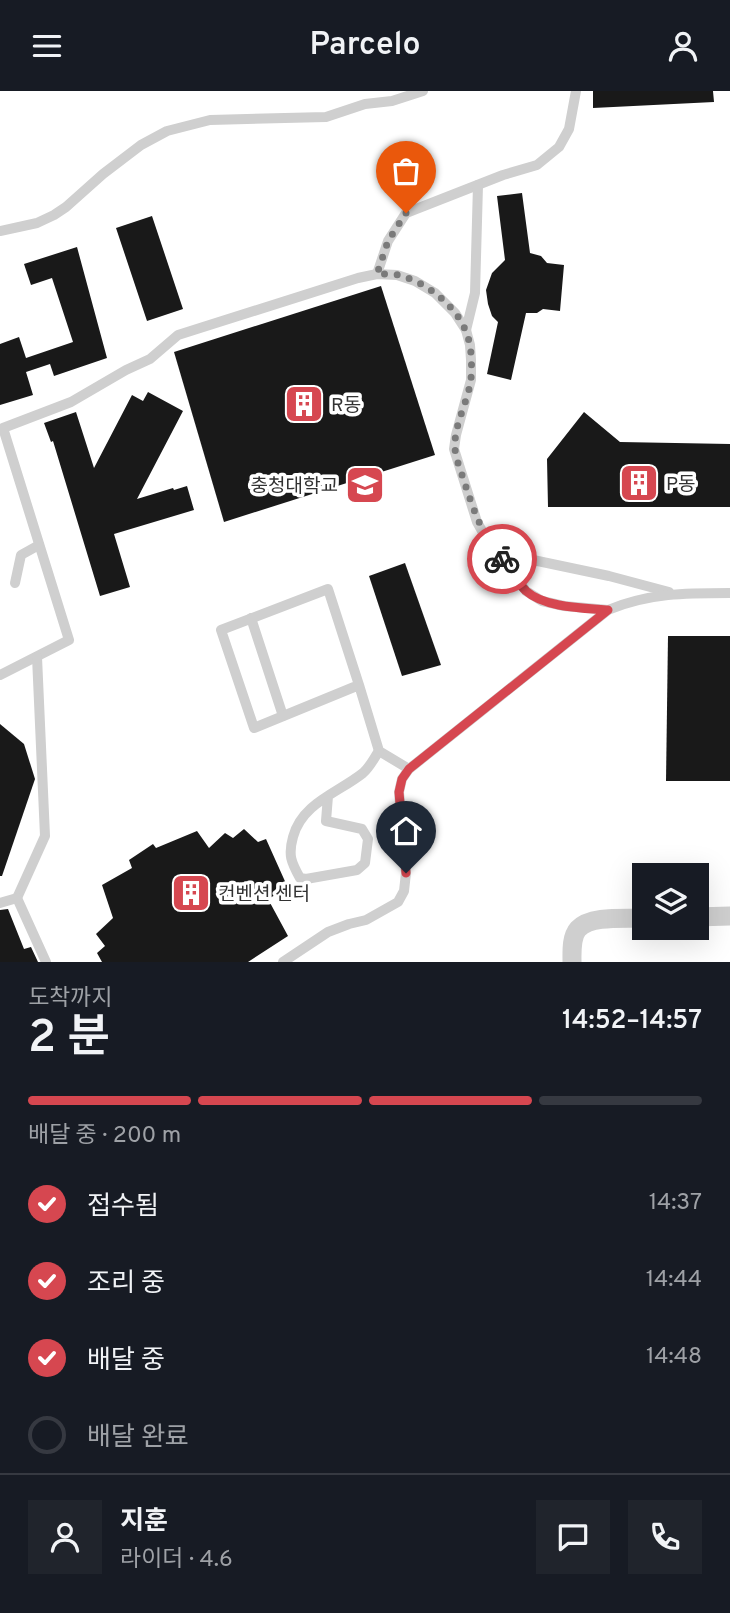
<!DOCTYPE html>
<html lang="ko">
<head>
<meta charset="utf-8">
<style>
	:root { --surface:#171b24; --page:#20242c; --text:#f1f3f6; --muted:#9ea1a6; --line:#363941; --accent:#d64750 }
	body { margin:0; font-family:Overpass,"Noto Sans KR",sans-serif; background:var(--page); color:var(--text); height:100vh; display:flex; flex-direction:column; font-size:26px; white-space:nowrap }
	* { box-sizing:border-box; margin:0 }
	p { font-size:23px; color:var(--muted) }
	.icon { flex:none; width:38px; height:38px; fill:none; stroke:currentColor; stroke-width:2; stroke-linecap:round; stroke-linejoin:round }
	.map { position:relative; height:871px; overflow:hidden }
	.side { display:flex; flex-direction:column; background:var(--surface); flex:1 }
	.side>* { flex:none }
	.controls { position:absolute; left:632px; top:772px; display:grid; gap:14px }
	.controls a { display:grid; place-items:center; width:77px; height:77px; border-radius:0px; background:var(--surface); box-shadow:0 7px 28px #0002; font-size:35px }
	.pin { position:absolute; display:grid; place-items:center; width:60px; height:60px; color:#fff; margin:-72px -30px; border-radius:50% 50% 50% 0; rotate:-45deg; box-shadow:0 0 7px #0007 }
	.pin .icon { rotate:45deg }
	.courier { position:absolute; display:grid; place-items:center; width:70px; height:70px; margin:-35px; border:5px solid #d64750; border-radius:50%; background:#fff; color:#222; box-shadow:0 2px 9px #0007 }
	.summary em { font-style:normal; font-weight:600 }
	.summary div { display:flex; flex-direction:column-reverse }
	.summary { display:flex; align-items:center; justify-content:space-between; height:119px; padding:0 28px }
	h1 { font-size:46px; font-weight:600; line-height:52px }
	.bar { display:grid; grid-template-columns:repeat(4,1fr); gap:10px 7px; align-content:center; height:84px; padding:0 28px }
	.bar i { height:9px; border-radius:5px; background:var(--line) }
	.bar .on { background:var(--accent) }
	.bar p { grid-column:span 4 }
	.line { display:flex; align-items:center; gap:18px; padding:0 28px; border-top:2px solid var(--line) }
	.line div { flex:1 }
	.round { display:grid; place-items:center; flex:none; width:74px; height:74px; border-radius:0px; background:var(--page) }
	ol { padding:0 28px; list-style:none }
	li { display:flex; align-items:center; gap:21px; height:77px }
	li p { margin-inline-start:auto }
	li .icon { padding:7px; border-radius:50%; background:var(--accent); color:#fff; stroke-width:4 }
	li:last-child { color:var(--muted) }
	li i { width:38px; height:38px; border:4px solid var(--line); border-radius:50% }
	header { display:flex; justify-content:space-between; align-items:center; height:91px; padding:0 28px; background:var(--surface); font-size:32px; font-weight:600 }
	.map>svg:first-child { display:block }
</style>
</head>
<body>
<header><svg class="icon" aria-label="menu" viewBox="0 0 24 24"><path d="M4 6h16M4 12h16M4 18h16"/></svg>Parcelo<svg class="icon" aria-label="person" viewBox="0 0 24 24"><circle cx="12" cy="8" r="4"/><path d="M4 21q1-7 8-7t8 7"/></svg></header>
<div class="map">
<svg width="730" height="871" viewBox="0 0 730 871">
	<rect width="100%" height="100%" fill="#fff"/>
	<g fill="#191919">
		<path d="M593 0H713L714 11 593 17Z"/>
		<path d="M522 102 530 162 541 165 547 172 564 174 560 220 543 218 537 222H526L511 289 487 283 498 231 492 225 488 213 486 199 492 182 505 169 497 105Z"/>
		<path d="M152 125 183 218 147 230 116 137Z"/>
		<path d="M77 156 107 267 54 285 50 273 26 281 33 304 0 314V253L19 246 26 267 73 251 52 187 31 194 24 173Z"/>
		<path d="M381 195 435 364 224 431 174 261Z"/>
		<path d="M148 301 183 320 137 408 173 397 174 399 187 395 194 419 114 443 130 496 100 505 53 350 51 351 44 332 76 321 94 377 132 304 143 310Z"/>
		<path d="M584 321 620 351 730 353V416H548L547 368Z"/>
		<path d="M405 472 441 574 402 585 369 485Z"/>
		<path d="M668 545H730V690H666Z"/>
		<path d="M0 633 24 653 35 688 2 785H0Z"/>
		<path d="M244 738 258 751 266 748 288 797 268 808 288 845 248 871H102L97 862 105 855 96 843 113 827 102 794 132 777 129 769 153 753 156 757 197 740 209 757 225 742 233 747Z"/>
		<path d="M8 818 24 858 31 856 38 871H0V819Z"/>
	</g>
	<g fill="none" stroke-linecap="round" stroke-linejoin="round">
		<g stroke="#cfcfcf" stroke-width="10">
			<path d="M0 140 37 132 54 124 66 116 103 83 141 54 167 40 210 29 326 26 365 13 392 10 423 0"/>
			<path d="M377 183 388 150 406 122 503 84 537 74 559 56 569 38 576 0"/>
			<path d="M466 239 475 202 478 94"/>
			<path d="M494 455 533 469 609 485 669 501"/>
			<path d="M15 492 21 464 39 454"/>
			<path d="M251 527 283 625"/>
			<path d="M0 584 69 549 3 337 71 311 126 279 150 268 178 244 358 187 377 183 397 184 415 190 435 202 455 222 466 239 470 254 471 269V289L456 344 454 358 477 431 490 454 526 500 542 510 564 515 608 519"/>
			<path d="M359 594 328 498 221 539 254 637 359 594 379 660 409 678"/>
			<path d="M328 705 326 730 362 738 368 748 365 772 357 779 306 788 300 787C291 771 288 764 293 746 302 712 338 702 363 682 370 676 374 667 379 660"/>
			<path d="M17 807 45 745 37 566"/>
			<path d="M0 812 17 807 46 871"/>
			<path d="M283 871 328 841 349 833 366 829 398 811 404 800 406 782 399 701 402 688 409 678 608 519C648 502 687 502 730 502"/>
		</g>
		<g stroke="#cfcfcf" stroke-width="19">
			<path d="M696 826 730 825"/>
			<path d="M572 871C572 861 571 846 578 838 591 824 626 828 644 827"/>
		</g>
	</g>
	<g fill="none" stroke-linecap="round" stroke-linejoin="round">
		<path stroke="#7a7a7a" stroke-width="7" stroke-dasharray="0 12.6" d="M406 122 388 150 377 183C384 183 392 183 398 184 426 191 456 214 466 241 472 255 472 273 471 288 468 311 454 333 455 356 455 366 460 377 463 387 474 420 480 440 502 468"/>
		<path stroke="#d64750" stroke-width="9" d="M406 782 399 701 402 688 409 678 608 519C584 517 545 517 526 500 517 491 509 478 502 468"/>
	</g>
	<defs>
		<g id="building-square" transform="scale(2.0125)"><rect x="-9" y="-9" width="18" height="18" rx="4" fill="#d64750" stroke="#fff"/><path d="M-4-6H4V6H1V3H-1V6H-4ZM-2.5-4.3h1.7v1.8h-1.7ZM.8-4.3h1.7v1.8H.8ZM-2.5-1h1.7V.8h-1.7ZM.8-1h1.7V.8H.8Z" fill="#fff"/></g>
		<g id="university-square" transform="scale(2.0125)"><rect x="-9" y="-9" width="18" height="18" rx="4" fill="#d64750" stroke="#fff"/><path d="M0-5L7-2L0 1L-7-2ZM-4 1L0 2.5L4 1V4Q0 6-4 4Z" fill="#fff"/></g>
	</defs>
	<g fill-rule="evenodd">
		<use href="#building-square" x="304" y="313"/>
		<use href="#building-square" x="639" y="392"/>
		<use href="#university-square" x="365" y="394"/>
		<use href="#building-square" x="191" y="802"/>
	</g>
	<g text-anchor="middle" stroke-width="7" stroke-linejoin="round" paint-order="stroke">
		<g font-size="19" fill="#323232" stroke="#fff" text-anchor="start">
			<text x="331" y="320">R동</text>
			<text x="666" y="399">P동</text>
			<text x="338" y="401" text-anchor="end">충청대학교</text>
			<text x="218" y="809">컨벤션 센터</text>
		</g>
	</g>
</svg>
<div class="controls">
<a><svg class="icon" aria-label="layers" viewBox="0 0 24 24"><path d="M12 4l9 5-9 5-9-5zM3 14l9 5 9-5"/></svg></a>
</div>
<div class="pin" style="left:406px;top:122px;background:#ea580c"><svg class="icon" aria-label="bag" viewBox="0 0 24 24"><path d="M5 8h14l-1 12H6zM9 8a3 3 0 0 1 6 0"/></svg></div>
<div class="pin" style="left:406px;top:782px;background:#1f2937"><svg class="icon" aria-label="home" viewBox="0 0 24 24"><path d="M3 11l9-7 9 7M6 9v11h12V9"/></svg></div>
<div class="courier" style="left:502px;top:468px"><svg class="icon" aria-label="bike" viewBox="0 0 24 24"><circle cx="6" cy="16" r="4"/><circle cx="18" cy="16" r="4"/><path d="M6 16l4-8h5l3 8M10 8l3 8H6M13 5h3"/></svg></div>
</div>
<section class="side">
<div class="summary"><div><h1>2 분</h1><p>도착까지</p></div><em>14:52–14:57</em></div>
<div class="bar"><i class="on"></i><i class="on"></i><i class="on"></i><i></i><p>배달 중 · 200 m</p></div>
<ol>
<li><svg class="icon" aria-label="check" viewBox="0 0 24 24"><path d="M5 12l5 5 9-10"/></svg>접수됨<p>14:37</p></li>
<li><svg class="icon" aria-label="check" viewBox="0 0 24 24"><path d="M5 12l5 5 9-10"/></svg>조리 중<p>14:44</p></li>
<li><svg class="icon" aria-label="check" viewBox="0 0 24 24"><path d="M5 12l5 5 9-10"/></svg>배달 중<p>14:48</p></li>
<li><i></i>배달 완료</li>
</ol>
<div class="line" style="height:126px"><a class="round"><svg class="icon" aria-label="person" viewBox="0 0 24 24"><circle cx="12" cy="8" r="4"/><path d="M4 21q1-7 8-7t8 7"/></svg></a><div><b>지훈</b><p>라이더 · 4.6</p></div><a class="round"><svg class="icon" aria-label="chat" viewBox="0 0 24 24"><path d="M4 5h16v11H9l-5 4z"/></svg></a><a class="round"><svg class="icon" aria-label="phone" viewBox="0 0 24 24"><path d="M5 4h4l2 5-3 2q2 4 5 5l2-3 5 2v4C11 20 4 13 5 4z"/></svg></a></div>
</section>
</body>
</html>
